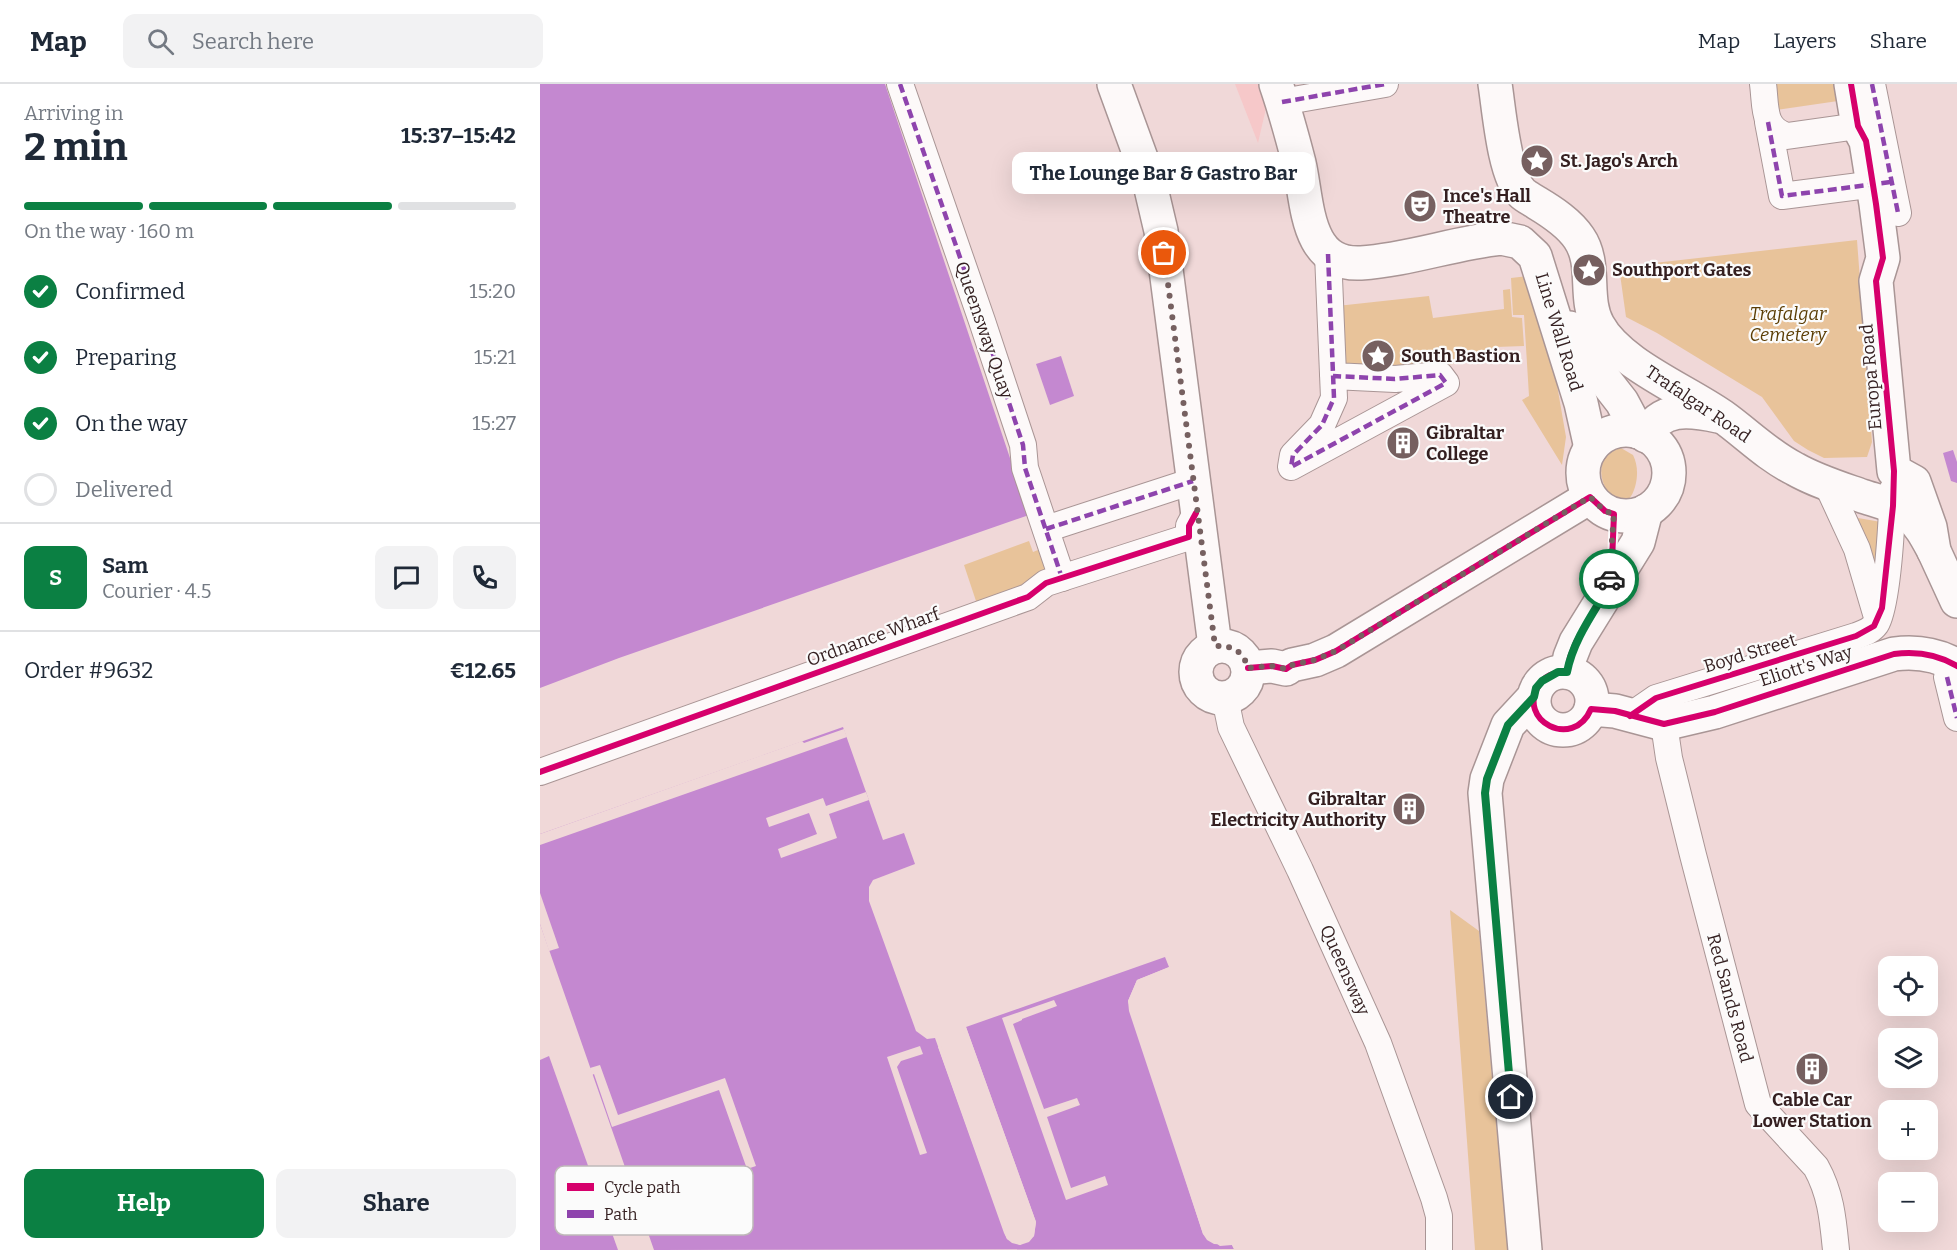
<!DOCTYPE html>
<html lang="en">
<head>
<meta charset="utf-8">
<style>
	:root { --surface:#fff; --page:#f2f2f3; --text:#1f2937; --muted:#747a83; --line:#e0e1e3; --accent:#0b8043 }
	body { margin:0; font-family:Bitter,serif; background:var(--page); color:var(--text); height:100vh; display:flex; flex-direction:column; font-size:22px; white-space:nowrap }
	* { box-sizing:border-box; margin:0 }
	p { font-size:20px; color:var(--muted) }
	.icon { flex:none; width:33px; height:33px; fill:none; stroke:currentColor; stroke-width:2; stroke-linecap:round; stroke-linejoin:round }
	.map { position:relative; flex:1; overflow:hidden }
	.side { display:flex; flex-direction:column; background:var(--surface); width:540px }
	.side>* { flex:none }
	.tools { position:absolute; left:1338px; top:872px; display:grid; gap:12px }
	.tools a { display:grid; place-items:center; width:60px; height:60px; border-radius:12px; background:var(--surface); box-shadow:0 6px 24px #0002; font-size:30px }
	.pin { position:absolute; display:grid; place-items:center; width:51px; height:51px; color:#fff; margin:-26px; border:3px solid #fff; border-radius:50%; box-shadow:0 2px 6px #0007 }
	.courier { position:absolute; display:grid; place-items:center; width:60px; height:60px; margin:-30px; border:4px solid #0b8043; border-radius:50%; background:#fff; color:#222; box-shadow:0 2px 8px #0007 }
	.bubble { position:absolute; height:42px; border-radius:12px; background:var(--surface); box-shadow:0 6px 24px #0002; font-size:20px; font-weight:700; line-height:42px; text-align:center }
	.head em { font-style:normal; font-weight:700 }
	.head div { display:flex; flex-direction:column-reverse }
	.head { display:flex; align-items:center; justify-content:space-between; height:102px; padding:0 24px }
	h1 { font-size:39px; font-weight:700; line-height:45px }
	.bar { display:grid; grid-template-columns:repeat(4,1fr); gap:9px 6px; align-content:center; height:72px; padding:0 24px }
	.bar i { height:8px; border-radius:4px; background:var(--line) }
	.bar .current { background:var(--accent) }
	.bar p { grid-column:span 4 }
	.line { display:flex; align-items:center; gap:15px; padding:0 24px; border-top:2px solid var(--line) }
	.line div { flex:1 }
	.round { display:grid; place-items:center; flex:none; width:63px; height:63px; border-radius:12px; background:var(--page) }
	ol { padding:0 24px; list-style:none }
	li { display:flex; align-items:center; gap:18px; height:66px }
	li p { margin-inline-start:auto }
	li .icon { padding:6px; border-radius:50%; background:var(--accent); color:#fff; stroke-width:4 }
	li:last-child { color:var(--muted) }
	li i { width:33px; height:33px; border:3px solid var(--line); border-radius:50% }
	.action { display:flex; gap:12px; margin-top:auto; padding:12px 24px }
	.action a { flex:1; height:69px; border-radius:12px; background:var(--accent); color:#fff; font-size:24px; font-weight:700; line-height:69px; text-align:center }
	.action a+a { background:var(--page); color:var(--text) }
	header { display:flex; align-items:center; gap:36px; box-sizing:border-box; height:84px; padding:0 30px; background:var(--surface); border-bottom:2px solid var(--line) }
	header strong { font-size:28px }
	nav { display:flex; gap:33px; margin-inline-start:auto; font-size:21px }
	.search { width:420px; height:54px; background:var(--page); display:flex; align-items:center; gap:15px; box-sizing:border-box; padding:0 21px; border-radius:12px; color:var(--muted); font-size:22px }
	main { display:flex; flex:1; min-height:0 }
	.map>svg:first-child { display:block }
</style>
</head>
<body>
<header>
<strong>Map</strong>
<div class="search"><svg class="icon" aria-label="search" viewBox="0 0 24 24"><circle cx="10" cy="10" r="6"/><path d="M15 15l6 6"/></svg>Search here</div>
<nav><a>Map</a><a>Layers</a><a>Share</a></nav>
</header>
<main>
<section class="side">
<div class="head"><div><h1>2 min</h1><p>Arriving in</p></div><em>15:37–15:42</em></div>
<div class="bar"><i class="current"></i><i class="current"></i><i class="current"></i><i></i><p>On the way · 160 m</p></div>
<ol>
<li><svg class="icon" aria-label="check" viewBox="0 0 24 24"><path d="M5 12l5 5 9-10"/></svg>Confirmed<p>15:20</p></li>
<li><svg class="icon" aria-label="check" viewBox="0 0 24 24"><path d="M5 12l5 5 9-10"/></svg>Preparing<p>15:21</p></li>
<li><svg class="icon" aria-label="check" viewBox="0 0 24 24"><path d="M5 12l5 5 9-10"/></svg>On the way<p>15:27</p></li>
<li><i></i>Delivered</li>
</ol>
<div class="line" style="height:108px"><b class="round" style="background:var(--accent);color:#fff">S</b><div><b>Sam</b><p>Courier · 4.5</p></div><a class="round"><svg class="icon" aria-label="chat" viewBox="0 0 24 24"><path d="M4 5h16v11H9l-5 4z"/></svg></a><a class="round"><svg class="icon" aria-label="phone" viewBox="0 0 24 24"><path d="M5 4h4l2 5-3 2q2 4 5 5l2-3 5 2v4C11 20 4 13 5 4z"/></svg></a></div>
<div class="line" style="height:78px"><div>Order #9632</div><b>€12.65</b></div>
<div class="action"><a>Help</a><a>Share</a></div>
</section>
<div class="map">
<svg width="1417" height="1166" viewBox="0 0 1417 1166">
	<rect width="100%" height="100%" fill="#f0d8d8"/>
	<path fill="#f6c8c9" d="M695 0H728L730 7 718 59Z"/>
	<g fill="#e8c39a">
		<path d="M1233 0H1296L1298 17 1237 26Z"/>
		<path d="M1317 156 1332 358 1327 373 1284 374 1268 366 1254 357 1222 313 1117 249 1086 233 1079 183Z"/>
		<path d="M998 191 1026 353 1022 381 982 316 989 312 984 231H973L971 194Z"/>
		<path d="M970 205 972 233 982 234 984 262 956 263 945 273 904 282 854 287 801 280 797 222 889 212 893 234 964 225 963 206Z"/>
		<path d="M1081 364 1093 371C1098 381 1098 392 1095 403 1082 448 1035 375 1081 364Z"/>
		<path d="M1318 434 1341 438 1340 481H1334Z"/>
		<path d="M489 457 493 468 498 466 497 462 502 460 511 484 488 502 437 520 424 481Z"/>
		<path d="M910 826 939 847 960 1082 972 1166H935Z"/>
	</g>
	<g fill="#c488d0">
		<path d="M0 0H345L489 431 79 574 0 604Z"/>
		<path d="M521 272 534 312 510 321 496 280Z"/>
		<path d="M1413 366 1417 378V399L1411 397 1403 369Z"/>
		<path d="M303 643 343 756 364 749 375 780 333 796 329 803V817L376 947 387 955 395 954 467 1155 480 1161 494 1152 496 1138 426 943 625 873 629 883 597 896 588 917 663 1150 680 1162 692 1161 694 1165 114 1166 0 840V750Z"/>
		<path d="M9 972 78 1166H0V976Z"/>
	</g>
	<g fill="#f0d8d8">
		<path d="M304 645 307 653 0 761V750L262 657 264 659Z"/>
		<path d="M326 708 329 716 289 730 297 754 241 774 238 765 277 750 269 729 229 743 226 734 283 714 286 722Z"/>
		<path d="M0 809 19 864 9 867 0 840Z"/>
		<path d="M632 882 630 886 599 898 591 917 592 926 666 1149 675 1157 694 1158 697 1164 694 1165 692 1161 674 1160 667 1156 663 1150 589 927 588 917 597 896Z"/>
		<path d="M514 916 517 922 482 935V936L473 940 504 1025 537 1014 540 1021 507 1033 531 1104 565 1092 568 1101 526 1116 462 934Z"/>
		<path d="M426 943 496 1138 494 1152 489 1158 480 1161 472 1159 467 1155 464 1149 398 963 401 962 466 1148 473 1156 480 1158 487 1155 492 1151 493 1139 423 944Z"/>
		<path d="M380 962 383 970 361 977 357 983 387 1069 380 1071 347 973Z"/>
		<path d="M60 981 78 1031 185 994 216 1082 207 1085 179 1006 72 1043 54 990 52 991 50 984Z"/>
	</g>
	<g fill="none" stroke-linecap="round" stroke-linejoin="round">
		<g stroke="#a99595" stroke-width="28">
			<g id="street">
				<path d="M360 0 442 237 483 361 485 384 522 494"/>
				<path d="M1223 0C1226 22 1222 45 1247 52L1318 42"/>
				<path d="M1332 0 1358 129"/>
				<path d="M742 18 845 0"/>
				<path d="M1228 38 1242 112 1351 98"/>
				<path d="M788 170 794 314 782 341 753 371 751 383 906 299 900 291 855 295 793 292"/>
				<path d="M1287 400 1317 465 1337 533"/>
				<path d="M506 445 653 397"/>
				<path d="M1407 593 1417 634"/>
				<path d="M685 614 691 643 760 786 838 959 894 1114 899 1132V1166"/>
				<path d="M1090 632 1116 614 1316 552C1324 549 1331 547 1336 540 1348 521 1352 431 1353 405"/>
				<path d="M1124 640 1129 674 1153 771 1218 1020 1276 1083C1291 1110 1293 1136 1296 1166"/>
				<path d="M0 688 488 513 506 499 649 453V442L656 429"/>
			</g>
		</g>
		<g stroke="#a99595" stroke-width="36">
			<g id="secondary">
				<path d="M736 0C745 26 752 52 759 79 768 118 765 182 821 179 868 176 914 159 961 154L980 158 995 172 1041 319 1051 364"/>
				<path d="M955 0C959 25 964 92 982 109 986 113 993 116 997 119 1012 128 1029 139 1039 154 1057 180 1043 214 1058 241 1079 280 1145 306 1182 332 1206 349 1227 371 1255 385 1276 397 1299 404 1322 412 1337 417 1355 421 1368 430 1380 440 1387 454 1394 467"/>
				<path d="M1311 0 1318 42 1326 57 1336 120 1343 174 1336 197 1354 387 1374 398 1390 443 1394 467 1417 517"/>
				<path d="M1030 244 1043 268 1082 318 1098 348"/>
				<circle cx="1086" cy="389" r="43"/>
				<path d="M1106 352C1120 322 1150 326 1178 332"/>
				<path d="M708 584 732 582 746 585 752 581 775 576 796 567 1050 413"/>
				<circle cx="1023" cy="617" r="29"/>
				<path d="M1027 588 1030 573 1036 558 1098 458 1106 427"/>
				<path d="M1051 625 1075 627 1124 640 1175 628 1354 570C1377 567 1397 570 1417 582"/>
				<path d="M985 1166 945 709 947 695 968 641 994 613"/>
			</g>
		</g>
		<g stroke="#a99595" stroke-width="36">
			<g id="primary">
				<path d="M574 0 609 96 621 147 675 562"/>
				<circle cx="682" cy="588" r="26"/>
			</g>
		</g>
		<use href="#street" stroke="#fdf9f9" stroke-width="26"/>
		<use href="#secondary" stroke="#fdf9f9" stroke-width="33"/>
		<use href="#primary" stroke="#fdf9f9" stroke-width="33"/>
		<g stroke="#8e44ad" stroke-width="4.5" stroke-dasharray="9 4.5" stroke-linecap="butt">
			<path d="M360 0 442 237 483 361 485 384 522 494"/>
			<path d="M1332 0 1358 129"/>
			<path d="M742 18 845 0"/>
			<path d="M1228 38 1242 112 1351 98"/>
			<path d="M788 170 794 314 782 341 753 371 751 383 906 299 900 291 855 295 793 292"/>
			<path d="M506 445 653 397"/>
			<path d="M1407 593 1417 634"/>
		</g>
		<g stroke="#fbfbfb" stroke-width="10">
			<g id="cycleway">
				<path d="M708 584 732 582 746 585 752 581 775 576 796 567 1050 413 1065 427 1074 430 1072 477 1068 504 1036 558 1030 573 1027 588C1015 588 1005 591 999 601 976 636 1033 667 1051 625L1075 627 1124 640 1175 628 1354 570C1377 567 1397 570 1417 582"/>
				<path d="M1090 632 1116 614 1316 552 1334 542 1342 524 1353 422 1354 387 1336 197 1343 174 1336 120 1326 57 1318 42 1311 0"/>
				<path d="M0 688 488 513 506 499 649 453V442L656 429"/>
			</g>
		</g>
		<use href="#cycleway" stroke="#d6006c" stroke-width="6"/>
	</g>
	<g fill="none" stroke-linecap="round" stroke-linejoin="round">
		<path stroke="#766060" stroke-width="6" stroke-dasharray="0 10.8" d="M624 169 675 562C692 561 703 567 708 584L732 582 746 585 752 581 775 576 796 567 1050 413 1065 427 1074 430 1069 495"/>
		<path stroke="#0b8043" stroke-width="8" d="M971 1013 945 709 947 695 968 641 994 613 996 604 1002 597 1018 588H1027C1033 557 1052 531 1068 504L1069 495"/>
	</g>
	<defs>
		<g id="sight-disc" transform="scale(1.725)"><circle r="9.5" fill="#766060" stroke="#fbfbfb"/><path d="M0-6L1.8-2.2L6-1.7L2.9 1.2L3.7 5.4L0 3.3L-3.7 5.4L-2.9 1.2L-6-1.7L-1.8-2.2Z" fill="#fff"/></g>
		<g id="theatre-disc" transform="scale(1.725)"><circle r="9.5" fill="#766060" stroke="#fbfbfb"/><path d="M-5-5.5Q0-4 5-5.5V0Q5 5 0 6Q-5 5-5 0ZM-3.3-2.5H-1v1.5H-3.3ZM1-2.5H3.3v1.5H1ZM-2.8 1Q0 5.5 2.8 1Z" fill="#fff"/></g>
		<g id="building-disc" transform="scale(1.725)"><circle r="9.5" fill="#766060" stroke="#fbfbfb"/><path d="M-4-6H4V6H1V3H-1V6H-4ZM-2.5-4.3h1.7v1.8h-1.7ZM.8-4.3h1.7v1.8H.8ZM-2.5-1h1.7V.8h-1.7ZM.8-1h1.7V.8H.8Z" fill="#fff"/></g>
	</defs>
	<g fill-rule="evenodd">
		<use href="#sight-disc" x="997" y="77"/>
		<use href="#theatre-disc" x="880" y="122"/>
		<use href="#sight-disc" x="1049" y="186"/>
		<use href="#sight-disc" x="838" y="272"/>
		<use href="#building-disc" x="863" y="359"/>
		<use href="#building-disc" x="869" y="725"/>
		<use href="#building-disc" x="1272" y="985"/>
	</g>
	<g text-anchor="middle" stroke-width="4.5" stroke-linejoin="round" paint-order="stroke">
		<g font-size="18" font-weight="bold" fill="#341f20" stroke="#fbfbfb" text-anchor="start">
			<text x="1020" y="83">St. Jago's Arch</text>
			<text x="903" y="118">Ince's Hall<tspan x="903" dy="21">Theatre</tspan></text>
			<text x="1072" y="192">Southport Gates</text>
			<text x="861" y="278">South Bastion</text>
			<text x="886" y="355">Gibraltar<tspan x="886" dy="21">College</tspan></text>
			<text x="846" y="721" text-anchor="end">Gibraltar<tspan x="846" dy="21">Electricity Authority</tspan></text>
			<text x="1272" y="1022" text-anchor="middle">Cable Car<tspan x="1272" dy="21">Lower Station</tspan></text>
		</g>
		<g font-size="18" font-style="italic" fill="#5b3d04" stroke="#fbfbfb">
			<text x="1248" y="236">Trafalgar<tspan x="1248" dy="21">Cemetery</tspan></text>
		</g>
		<g font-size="18" fill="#341f20" stroke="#fbfbfb">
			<text transform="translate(444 246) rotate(71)" y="6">Queensway Quay</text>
			<text transform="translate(1019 248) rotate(73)" y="6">Line Wall Road</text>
			<text transform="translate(1331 293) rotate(-95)" y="6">Europa Road</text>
			<text transform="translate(1158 320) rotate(34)" y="6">Trafalgar Road</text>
			<text transform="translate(333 553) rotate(-20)" y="6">Ordnance Wharf</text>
			<text transform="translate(1210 569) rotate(-17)" y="6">Boyd Street</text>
			<text transform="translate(1266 582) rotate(-18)" y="6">Eliott's Way</text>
			<text transform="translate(805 886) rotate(66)" y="6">Queensway</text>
			<text transform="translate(1190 914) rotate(75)" y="6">Red Sands Road</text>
		</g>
	</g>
	<rect x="15" y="1082" width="198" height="69" rx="9" fill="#fbfbfb" stroke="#bfb9b9" stroke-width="1.5"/>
	<rect x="27" y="1099" width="27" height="8" fill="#d6006c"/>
	<rect x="27" y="1126" width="27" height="8" fill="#8e44ad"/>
	<g font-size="16" fill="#341f20">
		<text x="64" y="1109">Cycle path</text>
		<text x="64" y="1136">Path</text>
	</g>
</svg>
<div class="tools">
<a><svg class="icon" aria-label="locate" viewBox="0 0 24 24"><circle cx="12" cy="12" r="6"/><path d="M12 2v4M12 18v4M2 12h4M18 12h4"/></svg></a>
<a><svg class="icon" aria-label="layers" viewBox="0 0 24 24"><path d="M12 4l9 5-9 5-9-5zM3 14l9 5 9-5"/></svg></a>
<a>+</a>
<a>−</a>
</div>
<div class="pin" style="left:624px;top:169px;background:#ea580c"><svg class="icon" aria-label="bag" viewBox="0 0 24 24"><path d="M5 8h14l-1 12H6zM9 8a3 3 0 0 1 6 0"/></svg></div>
<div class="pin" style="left:971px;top:1013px;background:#1f2937"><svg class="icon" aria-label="home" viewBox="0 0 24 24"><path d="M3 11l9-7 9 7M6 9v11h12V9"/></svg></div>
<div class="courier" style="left:1069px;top:495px"><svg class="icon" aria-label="car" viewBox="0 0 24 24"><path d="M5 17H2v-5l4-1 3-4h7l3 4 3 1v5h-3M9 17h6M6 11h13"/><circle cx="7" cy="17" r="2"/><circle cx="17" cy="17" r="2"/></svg></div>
<div class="bubble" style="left:472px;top:68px;width:303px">The Lounge Bar &amp; Gastro Bar</div>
</div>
</main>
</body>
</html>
